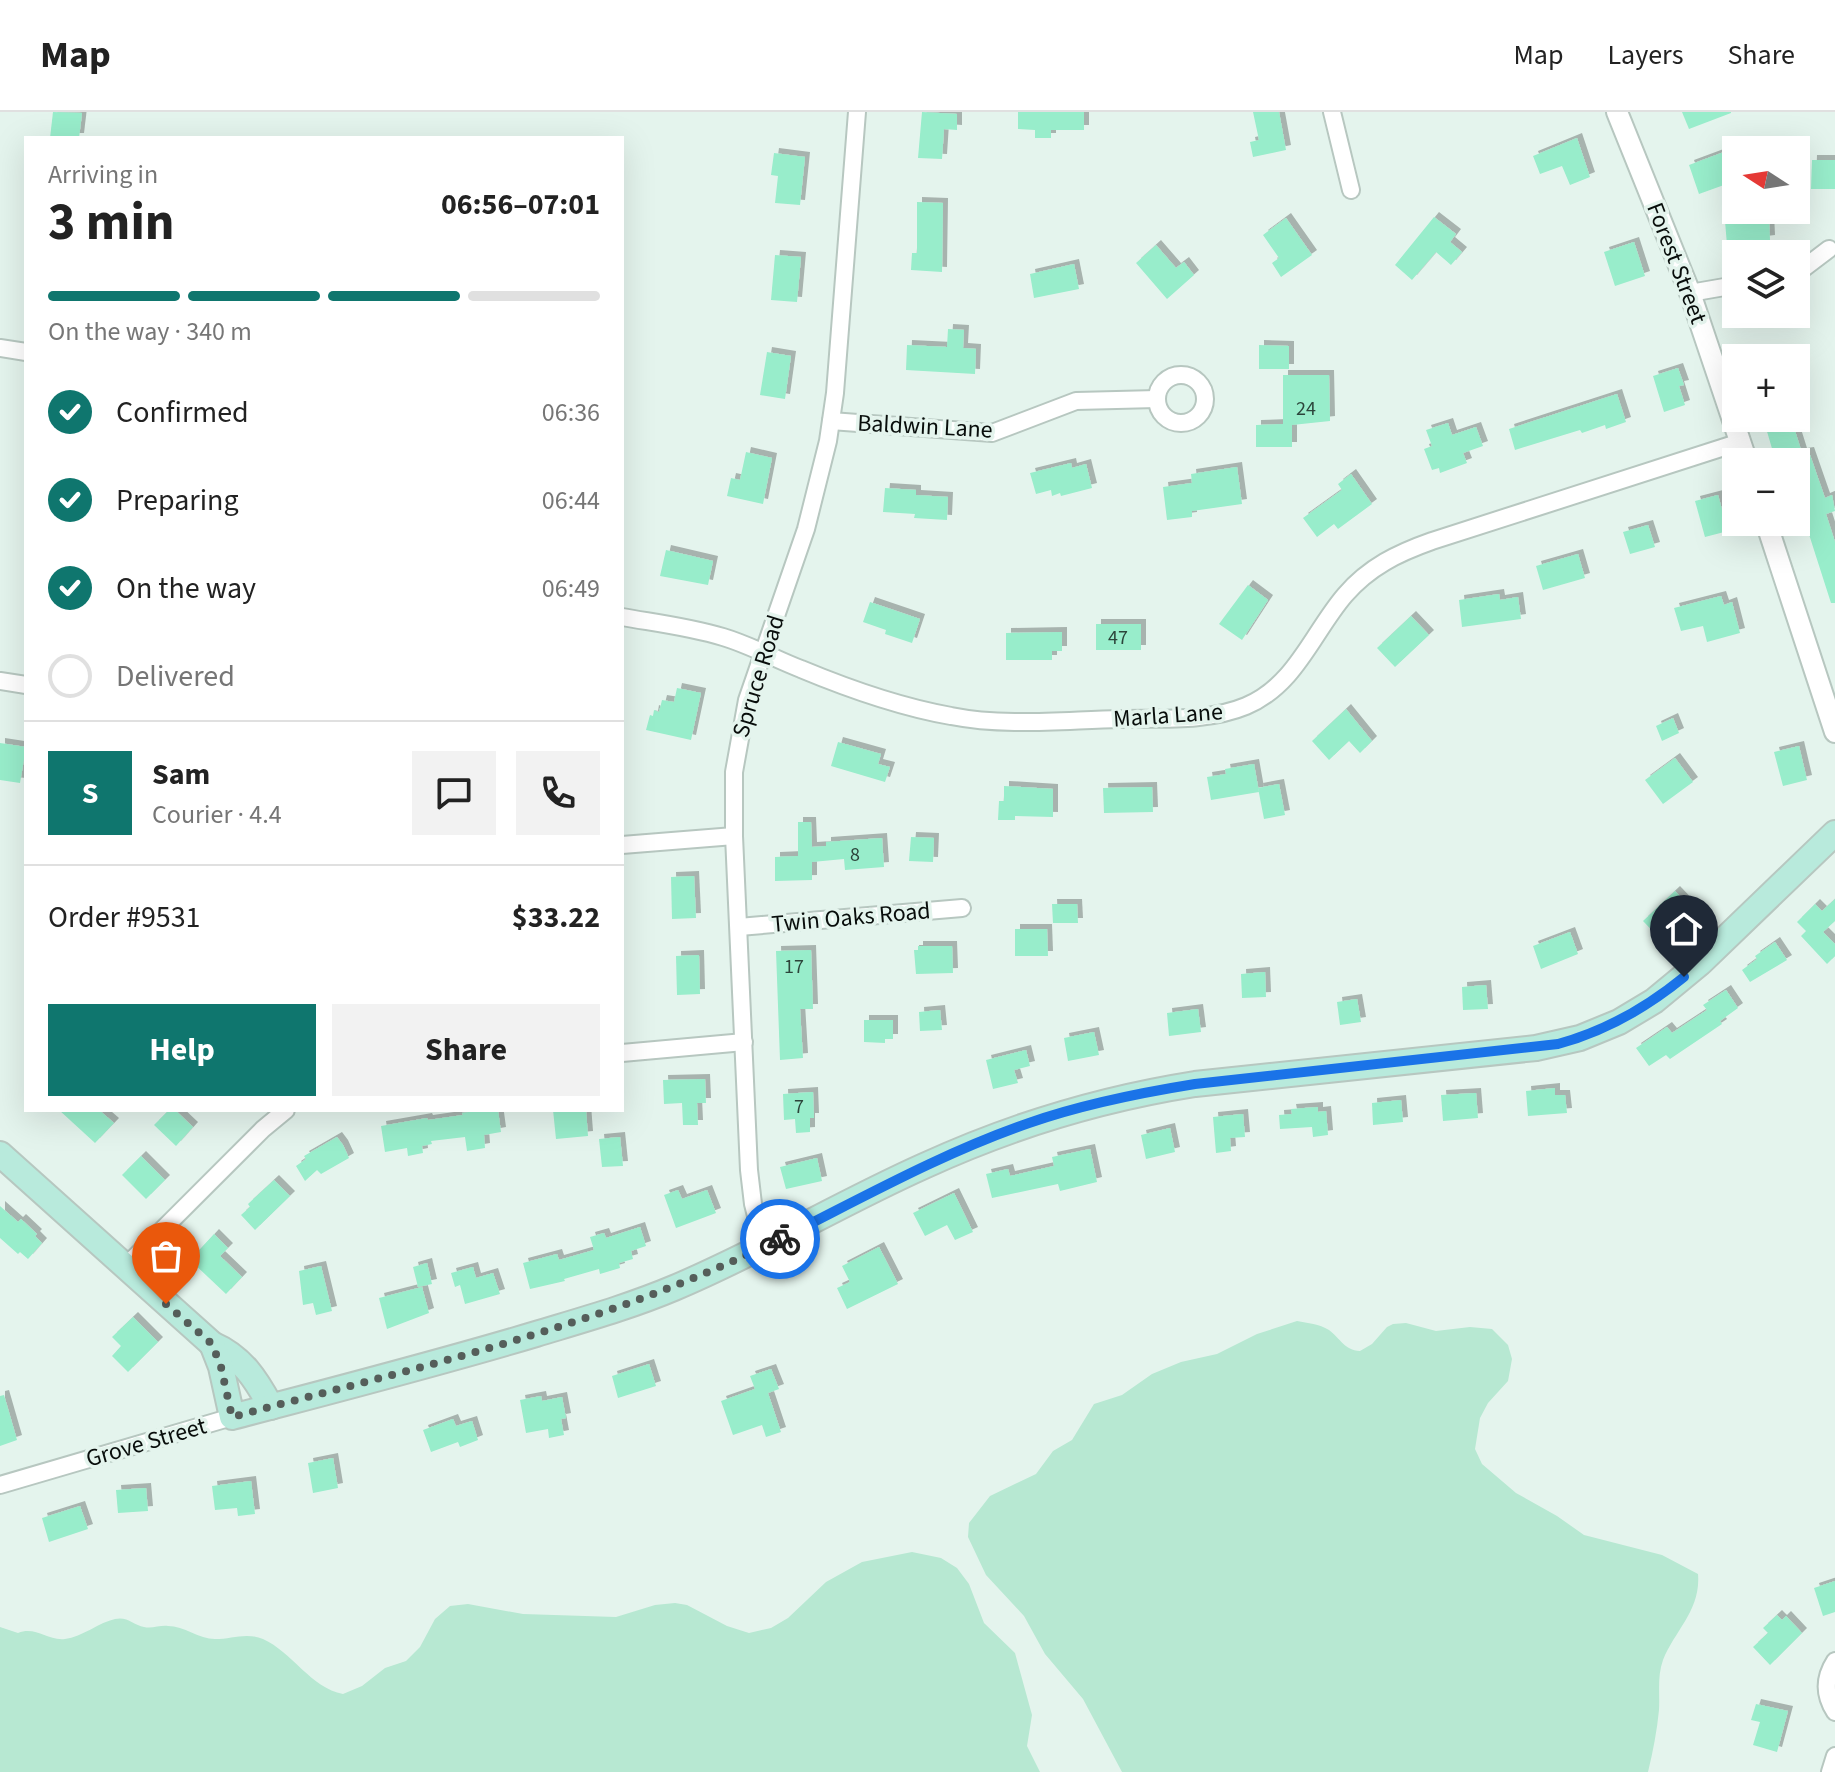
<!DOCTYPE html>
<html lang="en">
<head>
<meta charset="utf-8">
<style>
	:root { --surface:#fff; --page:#f2f2f2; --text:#222; --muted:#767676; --line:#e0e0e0; --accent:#0f766e }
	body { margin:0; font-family:"Source Sans 3",sans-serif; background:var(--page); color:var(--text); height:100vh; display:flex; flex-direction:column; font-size:30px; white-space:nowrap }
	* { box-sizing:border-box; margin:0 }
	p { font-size:26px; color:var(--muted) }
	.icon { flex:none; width:44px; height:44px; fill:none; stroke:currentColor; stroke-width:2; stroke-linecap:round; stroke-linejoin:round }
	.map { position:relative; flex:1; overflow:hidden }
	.details { position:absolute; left:24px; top:24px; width:600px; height:976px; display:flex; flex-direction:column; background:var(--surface); border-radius:0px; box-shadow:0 8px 32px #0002 }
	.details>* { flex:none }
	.needle { width:52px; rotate:282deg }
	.fabs { position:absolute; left:1722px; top:24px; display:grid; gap:16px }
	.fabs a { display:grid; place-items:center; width:88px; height:88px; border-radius:0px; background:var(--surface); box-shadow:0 8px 32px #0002; font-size:40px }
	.pin { position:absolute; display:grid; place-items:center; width:68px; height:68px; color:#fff; margin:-82px -34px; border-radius:50% 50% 50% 0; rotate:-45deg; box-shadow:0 0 8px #0007 }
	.pin .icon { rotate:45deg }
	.courier { position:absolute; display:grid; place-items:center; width:80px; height:80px; margin:-40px; border:6px solid #1a73e8; border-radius:50%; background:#fff; color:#222; box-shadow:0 2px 10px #0007 }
	.overview em { font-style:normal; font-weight:700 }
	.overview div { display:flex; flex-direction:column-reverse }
	.overview { display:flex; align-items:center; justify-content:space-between; height:136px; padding:0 24px }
	h1 { font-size:52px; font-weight:700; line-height:60px }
	.bar { display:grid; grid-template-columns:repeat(4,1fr); gap:12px 8px; align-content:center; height:96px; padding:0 24px }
	.bar i { height:10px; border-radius:6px; background:var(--line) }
	.bar .active { background:var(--accent) }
	.bar p { grid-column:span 4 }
	.line { display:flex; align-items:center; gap:20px; padding:0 24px; border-top:2px solid var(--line) }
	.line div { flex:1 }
	.round { display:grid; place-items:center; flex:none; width:84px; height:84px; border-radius:0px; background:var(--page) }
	ol { padding:0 24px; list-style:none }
	li { display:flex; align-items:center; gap:24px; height:88px }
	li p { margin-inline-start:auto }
	li .icon { padding:8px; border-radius:50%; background:var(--accent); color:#fff; stroke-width:4 }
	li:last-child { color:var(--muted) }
	li i { width:44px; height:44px; border:4px solid var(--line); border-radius:50% }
	.button { display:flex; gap:16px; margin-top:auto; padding:16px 24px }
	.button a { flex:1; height:92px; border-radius:0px; background:var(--accent); color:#fff; font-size:32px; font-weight:700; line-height:92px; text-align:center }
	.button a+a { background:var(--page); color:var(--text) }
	header { display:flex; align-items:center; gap:48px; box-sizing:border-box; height:112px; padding:0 40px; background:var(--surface); border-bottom:2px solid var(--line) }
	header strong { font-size:38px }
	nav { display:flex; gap:44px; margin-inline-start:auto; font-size:28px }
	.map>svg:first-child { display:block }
</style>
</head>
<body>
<header>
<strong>Map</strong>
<nav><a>Map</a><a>Layers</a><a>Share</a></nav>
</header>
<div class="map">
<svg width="1835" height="1660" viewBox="0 0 1835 1660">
	<defs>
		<filter id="shadow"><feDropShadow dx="5" dy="-5" stdDeviation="0" flood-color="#0004"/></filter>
	</defs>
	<rect width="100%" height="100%" fill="#e4f4ed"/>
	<g fill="#b7e8d2">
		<path d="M1297 1209C1308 1211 1319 1212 1329 1218 1341 1227 1344 1238 1360 1239L1372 1232 1387 1215 1393 1212 1406 1211 1436 1219 1470 1215 1492 1217 1508 1233 1512 1247 1508 1269 1488 1291 1480 1306 1475 1337 1482 1352 1516 1381 1557 1404 1584 1423 1662 1443 1698 1462C1701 1498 1675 1518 1663 1548 1657 1565 1660 1581 1659 1598 1657 1619 1653 1639 1648 1660H1122L1083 1587 1045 1542 1024 1504 986 1463 968 1425 969 1411 990 1384 1036 1362 1053 1339 1072 1328 1094 1292 1122 1283 1152 1262 1181 1250 1217 1242 1257 1222Z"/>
		<path d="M912 1440 941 1446 957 1456 969 1472 984 1511 1015 1541 1032 1603 1027 1634 1040 1660H0V1515L18 1521C36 1514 47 1529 65 1527 82 1525 100 1510 115 1507 127 1504 134 1513 144 1515 152 1517 160 1513 168 1514 184 1514 199 1527 215 1527 232 1527 246 1520 263 1527 292 1540 311 1576 343 1582L362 1574 385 1556 406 1549 420 1535 435 1507 450 1494 468 1492 523 1502 616 1505 655 1493 675 1491 687 1493 727 1514 749 1521 771 1516 788 1506 826 1470 862 1450Z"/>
	</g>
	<g fill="#98edcb" filter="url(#shadow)">
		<path d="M53 0 82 1 79 26H50Z"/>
		<path d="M922 0 957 2V18L944 17 942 47 918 46Z"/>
		<path d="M1018 0H1084V18H1051V26H1035V18L1018 17Z"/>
		<path d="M1253 0H1279L1286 38 1253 45 1250 30 1259 28Z"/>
		<path d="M1682 0H1731V1L1689 17Z"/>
		<path d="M1577 26 1590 65 1570 73 1562 54 1540 62 1533 44Z"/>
		<path d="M1724 40 1735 69 1699 82 1689 53Z"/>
		<path d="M774 41 805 45 800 93 775 91 778 64 771 63Z"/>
		<path d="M1812 48H1835V77H1811Z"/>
		<path d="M917 90 943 91 942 160 911 158 912 141H917Z"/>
		<path d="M1434 105 1456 122 1450 130 1462 140 1451 153 1436 140 1412 168 1395 153Z"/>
		<path d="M1286 106 1312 143 1281 165 1272 151 1279 146 1263 123Z"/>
		<path d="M1755 106H1769L1770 128 1727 133 1725 109Z"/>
		<path d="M1634 130 1645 164 1615 174 1604 140Z"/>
		<path d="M1156 133 1176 156 1184 150 1194 163 1167 187 1136 151Z"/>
		<path d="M775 143 801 145 797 190 771 188Z"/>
		<path d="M1074 152 1079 177 1034 186 1030 162Z"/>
		<path d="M948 217 964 218 963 236 976 237 975 262 906 258 907 233 947 235Z"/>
		<path d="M1259 233 1289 234V257H1259Z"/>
		<path d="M767 240 791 244 785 287 760 283Z"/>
		<path d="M1678 256 1684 273 1679 274 1685 293 1664 300 1653 264Z"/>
		<path d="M1283 263H1329L1330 309 1292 313V335H1256V313L1283 312Z"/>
		<path d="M1617 282 1626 310 1606 317 1605 313 1582 321 1580 318 1515 338 1509 317Z"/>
		<path d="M1763 306H1791L1802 341 1809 340 1825 386 1832 383 1835 399 1826 402 1835 430V491H1831L1797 385 1804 382 1796 360V350H1793L1791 346 1776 350Z"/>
		<path d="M1448 311 1452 323 1476 315 1483 334 1463 341 1467 351 1440 361 1439 356 1432 358 1424 337 1432 334 1426 318Z"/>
		<path d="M746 340 772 346 763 392 727 384 731 366 740 368Z"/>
		<path d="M1071 351 1072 356 1086 352 1092 376 1061 384 1060 381 1052 384 1051 378 1036 382 1030 361Z"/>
		<path d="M1237 355 1242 392 1192 399V405L1167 408 1163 375 1192 371 1191 362Z"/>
		<path d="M1351 362 1372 392 1338 417 1334 412 1317 425 1303 406 1342 378 1338 372Z"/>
		<path d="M885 376 916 378V383L948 385 947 408 914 406 915 402 883 400Z"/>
		<path d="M1718 383 1728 419 1705 425 1695 389Z"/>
		<path d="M1648 413 1655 435 1630 442 1623 420Z"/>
		<path d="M666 438 713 449 708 473 660 464Z"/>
		<path d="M1578 442 1585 466 1543 478 1536 454Z"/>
		<path d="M1248 473 1268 488 1242 528 1219 512Z"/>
		<path d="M1499 482 1500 488 1518 485 1521 507 1462 515 1459 488Z"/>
		<path d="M1721 484 1724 493 1732 490 1740 521 1707 530 1703 514 1681 519 1674 496Z"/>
		<path d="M870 490 920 507 912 531 885 522 886 518 863 510Z"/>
		<path d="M1411 504 1429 523 1395 555 1377 536Z"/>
		<rect x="1096" y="512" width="45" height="26"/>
		<path d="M1062 520V539H1052V548H1006V521Z"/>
		<path d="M677 576 701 581 691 628 646 618 650 603 653 604 654 598 659 600 662 588 674 590Z"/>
		<path d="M1346 597 1372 629 1360 641 1349 629 1329 648 1312 629Z"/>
		<path d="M1673 606 1679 621 1662 629 1656 614Z"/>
		<path d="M838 630 881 642 878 652 890 655 885 670 831 654Z"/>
		<path d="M0 631 26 635 20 671 0 668Z"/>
		<path d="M1799 634 1807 668 1783 674 1774 640Z"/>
		<path d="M1675 646 1693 670 1663 692 1645 668Z"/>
		<path d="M1254 652 1259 680 1211 688 1207 665 1226 662 1225 657Z"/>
		<path d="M1279 672 1285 703 1264 707 1258 676Z"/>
		<path d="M1004 674 1053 677V705L1015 704V708H998L999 689H1004Z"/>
		<path d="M1152 675 1153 700 1104 701 1103 676Z"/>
		<path d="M798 710H811L812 735 826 734V730L882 726 884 755 845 758 844 747 812 750V768L775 769V745L798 744Z"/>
		<path d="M911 725 934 726 933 750 909 749Z"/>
		<path d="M694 764 696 806 672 807 671 765Z"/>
		<path d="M1675 779 1695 800 1663 830 1643 809Z"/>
		<path d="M1835 787V809L1823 820 1835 832V844L1827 852 1801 824 1806 819 1797 810 1815 792 1822 799Z"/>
		<path d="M1052 792H1077L1078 811H1053Z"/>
		<path d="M1015 817H1047L1048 844H1015Z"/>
		<path d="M1570 820 1578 842 1541 857 1533 834Z"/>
		<path d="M1775 830 1787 848 1750 870 1742 858 1757 847 1755 844Z"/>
		<path d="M918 834H952L953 861 916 862 914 838H918Z"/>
		<path d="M811 838 813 897H800L803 946 780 948 776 839Z"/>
		<path d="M699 843 700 882 677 883 676 844Z"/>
		<path d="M1265 860 1266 885 1242 886 1241 862Z"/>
		<path d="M1486 873 1488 897 1463 898 1462 875Z"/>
		<path d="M1726 878 1738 896 1720 909 1722 912 1670 947 1666 943 1649 954 1636 936 1667 915 1672 921 1707 898 1703 893Z"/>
		<path d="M1357 887 1361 910 1340 913 1337 890Z"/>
		<path d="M1198 897 1201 920 1169 924 1167 901Z"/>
		<path d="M940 898 942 918 920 919 919 900Z"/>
		<path d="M864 908H893V927H885V931L864 930Z"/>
		<path d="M1094 920 1099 943 1068 949 1064 926Z"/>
		<path d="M1026 938 1030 954 1014 958 1018 971 993 977 986 948Z"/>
		<path d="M705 967 706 991H697L698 1013H683L682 991 664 992 663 968Z"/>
		<path d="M1555 976V983H1565L1567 1001 1528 1004 1526 979Z"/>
		<path d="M813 980 814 1006H810V1020L796 1021 795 1007 784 1008 783 982Z"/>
		<path d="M1476 981 1478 1006 1443 1009 1441 983Z"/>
		<path d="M1401 988 1403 1010 1373 1013 1372 991Z"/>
		<path d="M1318 995V1000L1326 999 1328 1023 1313 1025 1312 1015 1280 1017 1279 1003 1292 1002 1291 997Z"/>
		<path d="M59 998H99L114 1011 95 1031Z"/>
		<path d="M169 998H175L193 1015 176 1034 154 1013Z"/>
		<path d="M483 998H498L501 1020 484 1023 485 1036 467 1039 465 1025 431 1029 432 1032 422 1034 423 1041 408 1044 407 1036 385 1040 381 1014 427 1006 428 1008 463 1003 462 1001Z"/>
		<path d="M553 998H586L588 1024 556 1027Z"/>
		<path d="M1243 1002 1245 1025 1230 1026 1231 1039 1216 1041 1213 1005Z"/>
		<path d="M1170 1016 1175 1040 1146 1047 1141 1023Z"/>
		<path d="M337 1025 343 1033 349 1046 321 1062 317 1058 305 1069 296 1054 306 1047 304 1044Z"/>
		<path d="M620 1025 623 1054 602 1055 599 1027Z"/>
		<path d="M1090 1037 1097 1070 1060 1079 1058 1072 992 1086 986 1062 1008 1057 1010 1064 1054 1054 1052 1045Z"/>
		<path d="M141 1044 165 1068 146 1087 122 1063Z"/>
		<path d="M817 1046 822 1069 786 1077 780 1055Z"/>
		<path d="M274 1068 290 1084 255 1118 241 1103 250 1095 248 1092Z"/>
		<path d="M678 1078 682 1087 707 1078 716 1101 676 1116 664 1083Z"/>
		<path d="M954 1081 973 1120 955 1128 947 1113 925 1124 913 1101Z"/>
		<path d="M0 1094 18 1110 21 1107 37 1122 35 1124 42 1131 28 1147 20 1140 18 1142 0 1126Z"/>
		<path d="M640 1115 646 1134 631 1139 633 1147 619 1151 620 1156 600 1162 599 1157 564 1167 565 1169 530 1177 523 1151 557 1142 559 1148 594 1138 590 1125 604 1121 606 1126Z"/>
		<path d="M214 1122 228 1136 220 1144 242 1165 226 1182 190 1148Z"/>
		<path d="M879 1135 898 1172 847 1197 837 1176 850 1170 842 1154Z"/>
		<path d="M427 1151 432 1172 418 1175 413 1155Z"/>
		<path d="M321 1154 332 1199 316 1203 313 1191 303 1193 299 1159Z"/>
		<path d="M473 1155 476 1166 493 1161 500 1182 465 1192 460 1173 455 1175 451 1161Z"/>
		<path d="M422 1175 429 1201 387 1217 379 1186Z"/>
		<path d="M133 1205 158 1230 128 1260 112 1244 121 1234 112 1225Z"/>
		<path d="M649 1252 656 1274 618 1286 612 1264Z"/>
		<path d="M771 1257 779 1277 768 1281 781 1320 766 1325 762 1313 733 1323 721 1289 755 1277 750 1264Z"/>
		<path d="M4 1283 17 1328 0 1334V1284Z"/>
		<path d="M541 1284 542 1289 562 1285 566 1306 561 1307 564 1323 549 1326 548 1317 526 1321 520 1288Z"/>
		<path d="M453 1307 456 1314 472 1309 478 1328 460 1335 458 1330 431 1340 423 1318Z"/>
		<path d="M333 1346 338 1376 313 1381 308 1351Z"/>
		<path d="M251 1369 255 1402 238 1404 237 1396 215 1398 212 1374Z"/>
		<path d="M146 1376 148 1399 118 1401 116 1378Z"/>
		<path d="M80 1394 88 1417 49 1430 42 1406Z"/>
		<path d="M1835 1469V1500L1823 1504 1814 1476Z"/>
		<path d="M1777 1503 1782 1508 1786 1504 1802 1521 1770 1553 1753 1535 1768 1521 1763 1516Z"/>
		<path d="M1756 1592 1788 1599 1777 1640 1753 1633 1760 1610 1751 1608Z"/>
	</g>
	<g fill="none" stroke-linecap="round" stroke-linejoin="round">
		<g stroke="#b7c7c0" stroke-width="20">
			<g id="minor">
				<path d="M1332 0 1351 78"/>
				<path d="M1796 162 1829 137"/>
				<path d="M1690 181 1736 173"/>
				<path d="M0 236 26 240"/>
				<circle cx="1181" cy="287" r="24"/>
				<path d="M831 309 992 321 1076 289 1157 287"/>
				<path d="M622 505C656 511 690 515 723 525 750 533 775 547 801 557 849 577 900 595 951 604 1006 615 1065 608 1120 607 1161 606 1208 610 1246 594 1296 573 1313 520 1345 483 1369 455 1398 441 1432 429L1740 330"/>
				<path d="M0 569 26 573"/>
				<path d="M622 733 734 724"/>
				<path d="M739 815 962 796"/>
				<path d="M622 941 744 930"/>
				<path d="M764 1135 753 1092 749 1058 734 724V660L747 588 806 417 828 329 835 281 857 0"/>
				<path d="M125 1155 263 1017 286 998"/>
				<path d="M0 1373 232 1305"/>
				<path d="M1835 1549C1824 1566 1824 1583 1835 1600"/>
				<path d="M1830 1660 1835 1644"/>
			</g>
		</g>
		<g stroke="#b7c7c0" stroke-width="24">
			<g id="tertiary">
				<path d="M1617 0 1690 181 1747 350"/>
				<path d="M1766 410 1835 620"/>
			</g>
		</g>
		<g stroke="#b7c7c0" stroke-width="28">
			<g id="secondary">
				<path d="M0 1042 212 1232C242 1245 256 1267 271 1295"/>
				<path d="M212 1232 221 1255 232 1305C334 1278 436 1252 536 1222 582 1208 629 1195 674 1176 760 1140 839 1092 924 1054 1011 1014 1100 987 1195 972L1536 936 1580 926 1619 910 1654 889 1700 851 1835 721"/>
			</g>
		</g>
		<use href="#minor" stroke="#fff" stroke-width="16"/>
		<use href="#tertiary" stroke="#fff" stroke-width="20"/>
		<use href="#secondary" stroke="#b8eadc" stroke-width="24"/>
	</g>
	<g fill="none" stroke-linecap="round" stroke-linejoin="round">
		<path stroke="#555e5a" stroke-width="8" stroke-dasharray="0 14.4" d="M166 1192 212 1232 221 1255 232 1305C419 1255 607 1213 780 1127"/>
		<path stroke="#1a73e8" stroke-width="10" d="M780 1127C862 1086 942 1041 1029 1011 1083 992 1139 981 1195 972L1558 932C1606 919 1646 896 1684 865"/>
	</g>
	<g text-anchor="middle" stroke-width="7" stroke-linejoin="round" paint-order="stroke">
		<g font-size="20" fill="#2c453b">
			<text x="1306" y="303">24</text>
			<text x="1118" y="532">47</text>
			<text x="855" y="749">8</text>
			<text x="794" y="861">17</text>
			<text x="799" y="1001">7</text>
		</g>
		<g font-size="24" fill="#080d0b" stroke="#e4f4ed">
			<text transform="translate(1677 151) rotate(69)" y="8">Forest Street</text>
			<text transform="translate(925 314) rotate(3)" y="8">Baldwin Lane</text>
			<text transform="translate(758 564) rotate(-73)" y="8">Spruce Road</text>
			<text transform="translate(1168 603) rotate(-4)" y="8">Marla Lane</text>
			<text transform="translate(851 805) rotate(-5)" y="8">Twin Oaks Road</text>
			<text transform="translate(146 1330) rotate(-16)" y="8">Grove Street</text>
		</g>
	</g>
</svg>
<div class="fabs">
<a><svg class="needle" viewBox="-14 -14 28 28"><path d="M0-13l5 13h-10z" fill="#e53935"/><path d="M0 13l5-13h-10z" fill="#767676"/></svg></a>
<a><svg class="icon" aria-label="layers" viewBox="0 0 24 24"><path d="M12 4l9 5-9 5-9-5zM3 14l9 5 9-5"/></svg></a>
<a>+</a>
<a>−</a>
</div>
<div class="pin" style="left:166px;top:1192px;background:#ea580c"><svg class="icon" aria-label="bag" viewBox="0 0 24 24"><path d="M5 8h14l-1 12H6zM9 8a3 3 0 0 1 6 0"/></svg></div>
<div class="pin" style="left:1684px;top:865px;background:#1f2937"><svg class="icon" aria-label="home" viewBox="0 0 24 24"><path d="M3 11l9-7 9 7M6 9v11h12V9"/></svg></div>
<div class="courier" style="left:780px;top:1127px"><svg class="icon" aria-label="bike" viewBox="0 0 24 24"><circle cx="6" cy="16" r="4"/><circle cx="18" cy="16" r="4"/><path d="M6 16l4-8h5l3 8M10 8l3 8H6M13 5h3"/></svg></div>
<section class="details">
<div class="overview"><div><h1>3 min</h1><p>Arriving in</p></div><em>06:56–07:01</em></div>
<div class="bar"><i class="active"></i><i class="active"></i><i class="active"></i><i></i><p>On the way · 340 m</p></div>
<ol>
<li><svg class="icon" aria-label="check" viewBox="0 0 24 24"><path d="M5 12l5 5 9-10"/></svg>Confirmed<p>06:36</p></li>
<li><svg class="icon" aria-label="check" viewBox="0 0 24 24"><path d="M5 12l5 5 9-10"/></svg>Preparing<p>06:44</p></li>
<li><svg class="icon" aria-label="check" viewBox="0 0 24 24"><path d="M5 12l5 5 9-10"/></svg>On the way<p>06:49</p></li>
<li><i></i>Delivered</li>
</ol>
<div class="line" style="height:144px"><b class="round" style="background:var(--accent);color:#fff">S</b><div><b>Sam</b><p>Courier · 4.4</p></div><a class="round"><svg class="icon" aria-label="chat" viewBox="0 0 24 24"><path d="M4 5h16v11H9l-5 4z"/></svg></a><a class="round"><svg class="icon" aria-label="phone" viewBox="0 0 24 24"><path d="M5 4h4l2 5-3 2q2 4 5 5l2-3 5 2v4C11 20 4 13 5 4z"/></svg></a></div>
<div class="line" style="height:104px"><div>Order #9531</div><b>$33.22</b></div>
<div class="button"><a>Help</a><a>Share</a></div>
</section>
</div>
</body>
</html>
